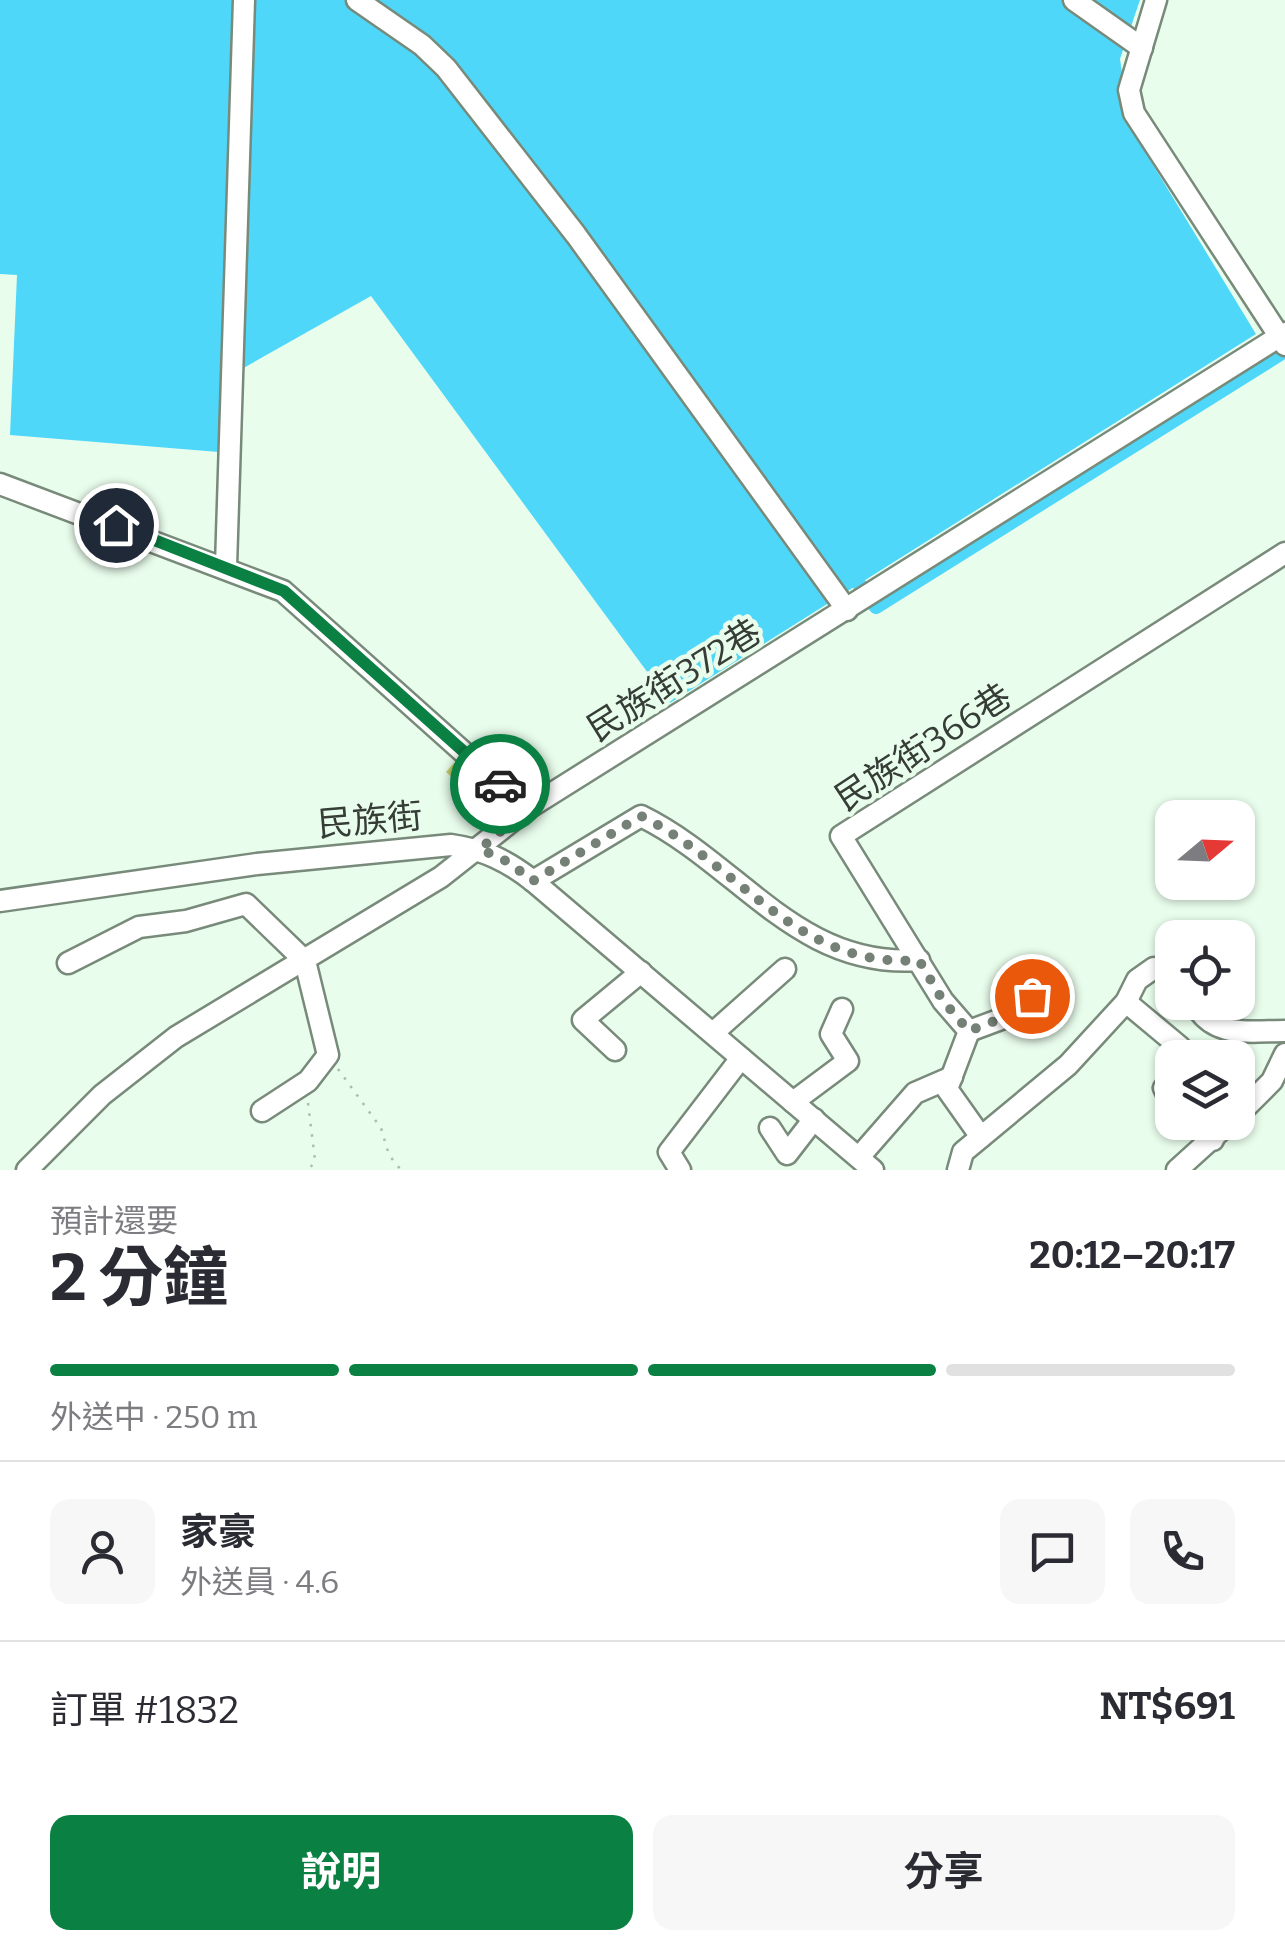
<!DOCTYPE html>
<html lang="zh-TW">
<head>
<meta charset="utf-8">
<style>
	:root { --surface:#fff; --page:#f7f7f7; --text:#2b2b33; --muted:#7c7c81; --line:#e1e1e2; --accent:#0b8043 }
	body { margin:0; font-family:Bitter,"Noto Sans TC",serif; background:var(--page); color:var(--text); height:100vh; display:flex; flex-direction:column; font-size:38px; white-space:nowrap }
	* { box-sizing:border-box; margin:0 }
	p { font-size:32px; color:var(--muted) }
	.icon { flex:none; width:55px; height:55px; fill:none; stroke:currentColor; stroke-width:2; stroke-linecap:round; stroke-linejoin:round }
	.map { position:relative; height:1170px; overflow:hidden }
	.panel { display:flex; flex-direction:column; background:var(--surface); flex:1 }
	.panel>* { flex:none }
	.needle { width:65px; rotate:71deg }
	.buttons { position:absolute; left:1155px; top:800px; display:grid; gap:20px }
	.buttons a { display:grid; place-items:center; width:100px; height:100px; border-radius:20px; background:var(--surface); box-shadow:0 2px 8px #0004; font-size:50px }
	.pin { position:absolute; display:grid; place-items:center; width:85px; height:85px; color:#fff; margin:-42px; border:5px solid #fff; border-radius:50%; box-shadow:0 2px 10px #0007 }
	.courier { position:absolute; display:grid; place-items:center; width:100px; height:100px; margin:-50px; border:8px solid #0b8043; border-radius:50%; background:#fff; color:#222; box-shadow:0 2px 12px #0007 }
	.head em { font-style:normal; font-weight:700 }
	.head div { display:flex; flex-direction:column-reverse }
	.head { display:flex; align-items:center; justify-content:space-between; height:170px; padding:0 50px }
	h1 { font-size:65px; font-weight:700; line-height:75px }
	.bar { display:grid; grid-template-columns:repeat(4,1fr); gap:15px 10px; align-content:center; height:120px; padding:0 50px }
	.bar i { height:12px; border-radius:8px; background:var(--line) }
	.bar .active { background:var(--accent) }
	.bar p { grid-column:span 4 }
	.line { display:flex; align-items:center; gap:25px; padding:0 50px; border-top:2px solid var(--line) }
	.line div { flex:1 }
	.round { display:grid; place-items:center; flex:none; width:105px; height:105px; border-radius:20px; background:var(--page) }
	.primary-button { display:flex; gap:20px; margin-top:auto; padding:20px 50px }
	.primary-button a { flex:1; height:115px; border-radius:20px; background:var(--accent); color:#fff; font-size:40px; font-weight:700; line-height:115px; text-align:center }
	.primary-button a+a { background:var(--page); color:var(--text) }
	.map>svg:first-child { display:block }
</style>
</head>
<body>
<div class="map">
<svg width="1285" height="1170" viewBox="0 0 1285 1170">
	<rect width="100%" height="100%" fill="#e9fdec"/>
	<path fill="#4fd7fa" d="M0 0H1140L1120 59 1130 127 1256 334 670 703 371 296 240 370 231 453 10 435 17 275 0 274Z"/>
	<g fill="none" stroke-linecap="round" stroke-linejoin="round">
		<path stroke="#4fd7fa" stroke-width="14" d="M848 569 876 607 1285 351"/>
	</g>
	<path fill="#c5d06c" d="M454 763 497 801 489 810 446 772Z"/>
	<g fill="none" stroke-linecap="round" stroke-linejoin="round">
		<g stroke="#788a7a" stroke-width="25">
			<g id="minor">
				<path d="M357 0 422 45 446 68 576 235 847 610"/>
				<path d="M1074 0 1142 48"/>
				<path d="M1156 0 1129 90 1134 113 1285 345"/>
				<path d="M0 484 283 591 527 809"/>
				<path d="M226 566 244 0"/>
				<path d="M533 881 641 816C739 864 798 969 919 960"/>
				<path d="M0 901 257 864 451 845C485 850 506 860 533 881L873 1170"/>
				<path d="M1188 937V938"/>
				<path d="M68 963 139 927 186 921 246 904 305 961 328 1055 308 1081 262 1111"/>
				<path d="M1126 1002 1180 1047 1184 1058"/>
				<path d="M1194 1002C1212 1039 1250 1031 1285 1031"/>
				<path d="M969 1031 1012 1015 1032 996"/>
				<path d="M713 1033 785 969"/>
				<path d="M615 1050 583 1020 641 972"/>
				<path d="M1172 1078 1164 1088 1172 1104"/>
				<path d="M793 1102 848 1061 831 1034 842 1009"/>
				<path d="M1238 1115 1272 1081 1285 1054"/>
				<path d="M1193 1122 1213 1140"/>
				<path d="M770 1128 787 1154 814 1119"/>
				<path d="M981 1137 947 1089 969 1031 943 1001 841 836 1285 553"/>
				<path d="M860 1156 915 1093 952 1077"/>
				<path d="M27 1170 102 1095 176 1037 441 877 527 809 1285 333"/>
				<path d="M680 1170 669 1152 741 1058"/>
				<path d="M958 1170 963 1152 1068 1065 1126 1002 1137 980 1154 968"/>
				<path d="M1177 1170 1230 1122"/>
			</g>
		</g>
		<g stroke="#abbbae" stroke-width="2.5" stroke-dasharray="2.5 8" stroke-linecap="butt">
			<path d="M338 1069 381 1128 389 1155 401 1170"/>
			<path d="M308 1103 315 1160 309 1170"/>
		</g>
		<use href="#minor" stroke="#fff" stroke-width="20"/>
	</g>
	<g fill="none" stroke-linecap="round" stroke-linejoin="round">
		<path stroke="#758076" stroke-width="10" stroke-dasharray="0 18" d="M500 784 527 809 480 849 508 862 533 881 641 816C739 864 798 970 919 960L943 1001 969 1031 1018 1012 1032 996"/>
		<path stroke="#0b8043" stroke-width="12" d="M116 525 284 591 500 784"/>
	</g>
	<g text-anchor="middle" stroke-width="9" stroke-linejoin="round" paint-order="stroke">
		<g font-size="35" fill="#363d37" stroke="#e9fdec">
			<text transform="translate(674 680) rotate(-32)" y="12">民族街372巷</text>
			<text transform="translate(923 747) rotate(-33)" y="12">民族街366巷</text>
			<text transform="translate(370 820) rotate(-5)" y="12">民族街</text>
		</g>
	</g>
</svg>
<div class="buttons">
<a><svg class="needle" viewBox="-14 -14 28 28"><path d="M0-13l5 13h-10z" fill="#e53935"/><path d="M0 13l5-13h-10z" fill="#7c7c81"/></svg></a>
<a><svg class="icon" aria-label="locate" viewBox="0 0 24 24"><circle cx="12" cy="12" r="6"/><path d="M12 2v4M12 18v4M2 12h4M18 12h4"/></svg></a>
<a><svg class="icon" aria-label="layers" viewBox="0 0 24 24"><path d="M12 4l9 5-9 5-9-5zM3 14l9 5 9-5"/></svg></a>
</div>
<div class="pin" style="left:1032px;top:996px;background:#ea580c"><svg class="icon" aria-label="bag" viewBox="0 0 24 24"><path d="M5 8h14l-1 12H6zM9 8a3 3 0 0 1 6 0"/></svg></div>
<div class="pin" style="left:116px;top:525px;background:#1f2937"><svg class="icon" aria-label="home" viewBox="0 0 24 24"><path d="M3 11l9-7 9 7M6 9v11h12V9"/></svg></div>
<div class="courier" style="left:500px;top:784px"><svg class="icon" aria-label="car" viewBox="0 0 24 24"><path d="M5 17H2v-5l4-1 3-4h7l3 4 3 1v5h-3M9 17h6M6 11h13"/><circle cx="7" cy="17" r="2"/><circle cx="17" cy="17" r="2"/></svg></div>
</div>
<section class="panel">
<div class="head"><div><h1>2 分鐘</h1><p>預計還要</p></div><em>20:12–20:17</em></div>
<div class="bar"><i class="active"></i><i class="active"></i><i class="active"></i><i></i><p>外送中 · 250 m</p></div>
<div class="line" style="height:180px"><a class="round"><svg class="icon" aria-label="person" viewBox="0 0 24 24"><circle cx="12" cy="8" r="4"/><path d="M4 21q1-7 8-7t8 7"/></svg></a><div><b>家豪</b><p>外送員 · 4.6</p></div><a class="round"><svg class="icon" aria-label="chat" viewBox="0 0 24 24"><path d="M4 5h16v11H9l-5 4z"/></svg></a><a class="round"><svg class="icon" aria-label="phone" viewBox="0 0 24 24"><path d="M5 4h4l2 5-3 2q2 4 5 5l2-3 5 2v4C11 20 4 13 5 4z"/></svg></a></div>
<div class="line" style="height:130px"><div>訂單 #1832</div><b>NT$691</b></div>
<div class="primary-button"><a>說明</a><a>分享</a></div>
</section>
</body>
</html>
